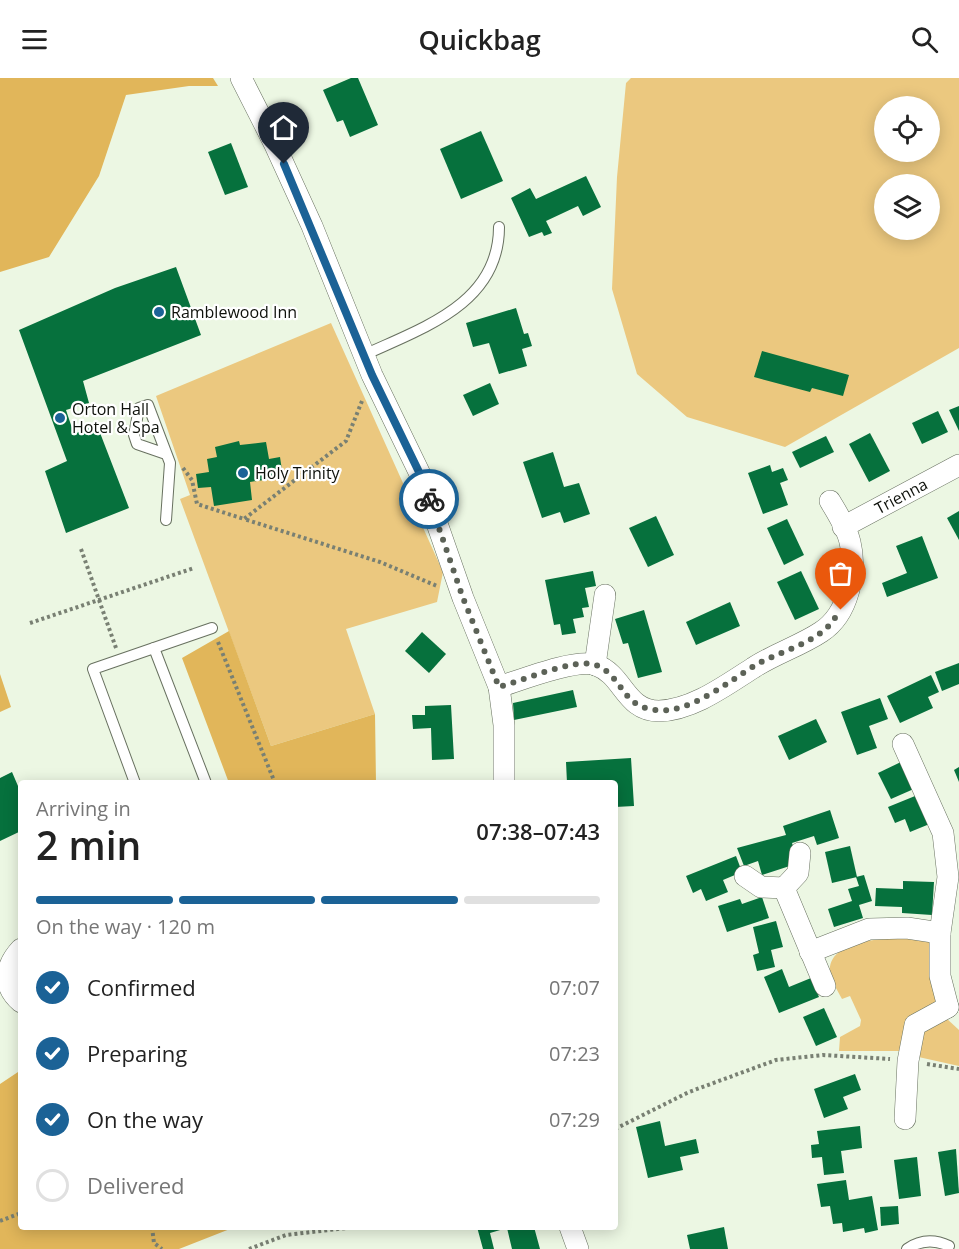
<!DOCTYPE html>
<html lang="en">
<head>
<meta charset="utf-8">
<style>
	:root { --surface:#fff; --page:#f6f6f6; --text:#222; --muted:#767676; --line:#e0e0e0; --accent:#1b6296 }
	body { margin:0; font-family:"Open Sans",sans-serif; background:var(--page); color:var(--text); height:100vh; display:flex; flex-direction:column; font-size:22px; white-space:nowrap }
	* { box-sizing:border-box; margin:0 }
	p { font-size:20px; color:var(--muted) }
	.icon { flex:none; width:33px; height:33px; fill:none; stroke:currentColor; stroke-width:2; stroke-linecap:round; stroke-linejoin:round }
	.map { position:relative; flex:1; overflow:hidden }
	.details { position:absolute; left:18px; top:702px; width:600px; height:450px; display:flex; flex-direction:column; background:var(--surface); border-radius:6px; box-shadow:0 3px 15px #0003 }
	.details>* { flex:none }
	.tools { position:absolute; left:874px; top:18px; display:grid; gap:12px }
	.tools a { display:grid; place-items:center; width:66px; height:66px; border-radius:50%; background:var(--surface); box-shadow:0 3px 15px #0003; font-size:30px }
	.pin { position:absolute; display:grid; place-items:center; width:51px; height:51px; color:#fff; margin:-62px -26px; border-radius:50% 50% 50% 0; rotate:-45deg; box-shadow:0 0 6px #0007 }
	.pin .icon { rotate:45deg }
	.courier { position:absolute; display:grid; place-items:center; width:60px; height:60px; margin:-30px; border:4px solid #1b6296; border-radius:50%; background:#fff; color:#222; box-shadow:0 2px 8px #0007 }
	.headline em { font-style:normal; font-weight:600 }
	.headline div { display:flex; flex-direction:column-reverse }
	.headline { display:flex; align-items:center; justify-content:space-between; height:102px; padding:0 18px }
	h1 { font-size:39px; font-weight:600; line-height:45px }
	.bar { display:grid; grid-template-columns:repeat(4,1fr); gap:9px 6px; align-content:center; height:72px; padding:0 18px }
	.bar i { height:8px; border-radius:4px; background:var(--line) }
	.bar .current { background:var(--accent) }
	.bar p { grid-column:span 4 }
	ol { padding:0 18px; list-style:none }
	li { display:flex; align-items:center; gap:18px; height:66px }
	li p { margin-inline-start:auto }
	li .icon { padding:6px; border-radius:50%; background:var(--accent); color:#fff; stroke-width:4 }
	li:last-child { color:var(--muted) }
	li i { width:33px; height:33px; border:3px solid var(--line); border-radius:50% }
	header { display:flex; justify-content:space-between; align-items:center; height:78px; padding:0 18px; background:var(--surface); font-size:27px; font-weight:600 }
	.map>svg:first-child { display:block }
</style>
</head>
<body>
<header><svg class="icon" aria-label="menu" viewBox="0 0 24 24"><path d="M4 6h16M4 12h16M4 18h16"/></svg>Quickbag<svg class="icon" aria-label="search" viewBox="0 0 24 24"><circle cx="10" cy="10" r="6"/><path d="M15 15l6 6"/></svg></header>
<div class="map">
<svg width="959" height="1171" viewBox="0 0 959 1171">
	<rect width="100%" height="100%" fill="#ecf7e3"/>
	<g fill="#ebc87f" fill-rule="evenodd">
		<path d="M631 0H959V270L785 369 687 339 637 296 612 211 617 99 626 5ZM885 28H930V74H885ZM885 106H930V152H885Z"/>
		<path d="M331 245 443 494 437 524 346 551 375 636 271 668 180 421 190 417 156 318Z"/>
		<path d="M924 859 932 867 936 923 903 973H839L840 959 860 948 861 942 850 918 842 921C838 913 831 903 830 895 826 857 901 860 924 859Z"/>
		<path d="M946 940 959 952V988L914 978 920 952Z"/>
	</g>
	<g fill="#e1b65a">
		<path d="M0 0H213L218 8H189L126 17 99 98 49 179 0 194Z"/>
		<path d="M229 553 271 668 375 636 376 705H229L182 580Z"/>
		<path d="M0 596 11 629 0 634Z"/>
		<path d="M21 992V1149H235L179 1171H0V1006Z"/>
	</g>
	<g fill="#06713d">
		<path d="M351 0H358L378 47 350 59 343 42 337 44 323 12Z"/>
		<path d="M481 53 503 103 461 121 440 71Z"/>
		<path d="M231 65 248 109 225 117 208 74Z"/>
		<path d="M586 98 601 129 583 138 578 128 546 143 552 155 544 158 542 154 529 159 511 120 530 110 536 121Z"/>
		<path d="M176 189 201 257 83 303 89 325 66 332 74 356 97 347 129 430 66 455 45 393 67 383 19 252 115 210Z"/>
		<path d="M516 230 524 256 528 255 532 268 522 271 527 288 499 296 489 265 473 269 466 245Z"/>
		<path d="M762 273 849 297 843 318 812 310 810 314 754 299Z"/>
		<path d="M490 305 499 326 473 338 463 317Z"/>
		<path d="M959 328V353L949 332Z"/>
		<path d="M938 333 948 354 922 366 912 345Z"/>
		<path d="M870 355 890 393 869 404 849 366Z"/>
		<path d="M826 358 834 374 800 390 792 374Z"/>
		<path d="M239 363 240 367 266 364 269 381 280 379 283 399 250 404 252 422 214 428 211 409 198 410 196 396 209 394 207 381 217 379 215 369Z"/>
		<path d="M553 374 564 409 579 405 590 436 564 445 560 434 542 440 523 384Z"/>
		<path d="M770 387 772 394 783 390 788 402 780 405 788 427 763 436 748 395Z"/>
		<path d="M959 433V462L947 440Z"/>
		<path d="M656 438 674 477 648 489 629 450Z"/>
		<path d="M787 441 804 477 784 487 767 450Z"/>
		<path d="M922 458 938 500 887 519 882 505 907 495 896 468Z"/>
		<path d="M593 493 596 508 585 510 589 529 582 530 584 539 573 541 576 555 562 557 560 546 554 547 545 502Z"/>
		<path d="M801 493 819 531 795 542 777 504Z"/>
		<path d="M730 524 740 548 696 567 686 544Z"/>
		<path d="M644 532 662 594 638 600 628 565 623 566 615 541Z"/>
		<path d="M422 554 446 576 429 595 405 573Z"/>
		<path d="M959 585V606L942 613 935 594Z"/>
		<path d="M931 597 939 614 928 619 933 630 900 645 887 618Z"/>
		<path d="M573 612 577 629 514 642 513 625Z"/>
		<path d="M880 620 888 641 869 648 877 670 857 677 841 634Z"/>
		<path d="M451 627 454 681 432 682 431 650 413 651 412 637H425V628Z"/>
		<path d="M816 641 827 664 789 682 778 658Z"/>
		<path d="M631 680 634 728 615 729V705H567L566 684Z"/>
		<path d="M903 683 916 710 891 721 878 695Z"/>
		<path d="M959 689V704L954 692Z"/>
		<path d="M12 694 18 708 21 707V753L0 763V700Z"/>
		<path d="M920 716 932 745 910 754 905 741 895 745 888 729Z"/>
		<path d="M830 732 839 760 817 767 814 758 792 765 799 785 762 797 758 783 744 788 737 770 786 757 783 748Z"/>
		<path d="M850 768 857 799 832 805 825 774Z"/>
		<path d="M736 778 742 794 723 802 728 814 706 823 701 811 693 815 686 798Z"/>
		<path d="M864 797 872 823 859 827 863 840 834 849 828 831 852 823 848 811 859 808 856 799Z"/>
		<path d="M903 803 934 804 932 837 902 835V829L875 828 876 810 903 811Z"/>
		<path d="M762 819 769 840 727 854 718 828 740 821 742 826Z"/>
		<path d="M776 843 783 869 771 872 775 889 757 893 753 877 759 875 753 849Z"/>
		<path d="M782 891 789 909 811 900 819 919 779 935 764 899Z"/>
		<path d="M824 930 837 959 816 968 803 939Z"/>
		<path d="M855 996 861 1012 843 1019 848 1031 824 1040 814 1011Z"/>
		<path d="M660 1043 665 1068 696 1061 699 1075 680 1079 683 1092 648 1100 636 1049Z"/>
		<path d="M860 1048 862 1070 841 1073 844 1095 824 1097 822 1079 812 1080 811 1067 819 1066 817 1053Z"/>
		<path d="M956 1071 959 1115 945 1118 938 1074Z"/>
		<path d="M917 1079 921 1118 899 1121 894 1082Z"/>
		<path d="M846 1102 849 1122 872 1118 878 1152 865 1155 864 1150 843 1154 842 1145 833 1146 830 1128 821 1129 817 1106Z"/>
		<path d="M898 1128 899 1146 881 1148 880 1129Z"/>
		<path d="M477 1149H534L540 1171H512L507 1150 490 1155 494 1171H483Z"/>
		<path d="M724 1149 728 1171H690L687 1157Z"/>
	</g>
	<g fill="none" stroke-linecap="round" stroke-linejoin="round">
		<g stroke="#687160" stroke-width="12">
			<g id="service">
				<path d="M364 277C422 250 499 226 499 149"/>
				<path d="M166 442 170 385 148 327 139 330 134 357 137 366 166 376"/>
				<path d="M154 570 206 705"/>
				<path d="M135 705 93 591 212 550"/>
				<path d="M907 1171C920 1162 934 1161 949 1168"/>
			</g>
		</g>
		<g stroke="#687160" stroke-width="22">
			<g id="minor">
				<path d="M241 0 274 65 312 148 372 297 419 394 463 520 499 609 504 647V705"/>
				<path d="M843 449 959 387"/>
				<path d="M595 587 605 517"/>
				<path d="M499 609C521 602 576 580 596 587 624 597 625 633 659 633 693 632 726 607 753 590 774 576 800 568 821 554 849 536 857 493 850 464 847 450 837 435 830 423"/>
				<path d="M903 666 943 755 948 799 940 855V898L948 929"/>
				<path d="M745 798 761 809 784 810 798 795 800 775"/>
				<path d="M784 810 825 908"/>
				<path d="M21 871C5 888 2 908 21 924"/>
				<path d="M810 874 869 851 907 850 940 855"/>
				<path d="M905 1041 908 983 915 947 948 929"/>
				<path d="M570 1149 578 1171"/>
			</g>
		</g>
		<g stroke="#798073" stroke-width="4" stroke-dasharray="3 3" stroke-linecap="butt">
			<path d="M362 323 346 363 244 441 380 484 437 508"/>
			<path d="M183 390 192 402 197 426 244 441"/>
			<path d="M81 471 116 570"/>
			<path d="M30 545 194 490"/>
			<path d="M218 564 275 705"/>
			<path d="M927 986 959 991"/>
			<path d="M615 1051 689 1014 776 982 823 977 890 981"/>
			<path d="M0 1143 21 1135"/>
			<path d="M152 1149 154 1165 162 1171"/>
			<path d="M249 1171 286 1157 355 1149"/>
		</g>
		<use href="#service" stroke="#fff" stroke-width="10"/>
		<use href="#minor" stroke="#fff" stroke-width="21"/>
	</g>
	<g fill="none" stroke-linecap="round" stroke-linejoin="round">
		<path stroke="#5c6257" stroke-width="6" stroke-dasharray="0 10.8" d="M429 421 463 520 499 609C521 603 577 579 596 587 624 599 621 629 656 632 689 636 728 604 754 588 776 575 803 569 823 553 830 548 836 538 841 532"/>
		<path stroke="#1b6296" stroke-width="8" d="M284 86 372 297 419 394 429 421"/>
	</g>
	<g fill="#1b6296" stroke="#fff" stroke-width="2">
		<circle cx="159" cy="234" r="6"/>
		<circle cx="60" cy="340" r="6"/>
		<circle cx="243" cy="395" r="6"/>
	</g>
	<g text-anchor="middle" stroke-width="4.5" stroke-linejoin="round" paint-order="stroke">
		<g font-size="16" fill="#0e110b" stroke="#fff" text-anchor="start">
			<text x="171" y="240">Ramblewood Inn</text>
			<text x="72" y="337">Orton Hall<tspan x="72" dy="18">Hotel &amp; Spa</tspan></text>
			<text x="255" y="401">Holy Trinity</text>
		</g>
		<g font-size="16" fill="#0e110b" stroke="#fff">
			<text transform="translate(901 418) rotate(-28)" y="6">Trienna</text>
		</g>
	</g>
</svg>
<div class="tools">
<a><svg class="icon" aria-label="locate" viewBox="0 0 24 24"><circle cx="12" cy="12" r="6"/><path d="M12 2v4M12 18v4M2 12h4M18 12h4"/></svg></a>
<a><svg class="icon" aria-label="layers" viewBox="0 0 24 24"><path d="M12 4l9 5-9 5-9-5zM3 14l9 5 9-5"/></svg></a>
</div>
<div class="pin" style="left:841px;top:532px;background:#ea580c"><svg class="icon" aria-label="bag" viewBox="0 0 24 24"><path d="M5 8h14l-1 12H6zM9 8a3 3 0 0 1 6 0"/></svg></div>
<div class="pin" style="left:284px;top:86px;background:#1f2937"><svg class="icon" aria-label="home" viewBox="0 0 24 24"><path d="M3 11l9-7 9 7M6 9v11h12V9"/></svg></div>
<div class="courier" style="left:429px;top:421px"><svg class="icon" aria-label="bike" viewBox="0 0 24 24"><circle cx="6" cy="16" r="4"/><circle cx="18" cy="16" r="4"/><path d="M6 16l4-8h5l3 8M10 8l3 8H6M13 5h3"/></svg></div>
<section class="details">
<div class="headline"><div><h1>2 min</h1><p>Arriving in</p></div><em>07:38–07:43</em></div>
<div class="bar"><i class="current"></i><i class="current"></i><i class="current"></i><i></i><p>On the way · 120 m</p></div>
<ol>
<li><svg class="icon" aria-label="check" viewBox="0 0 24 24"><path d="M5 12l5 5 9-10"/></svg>Confirmed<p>07:07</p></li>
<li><svg class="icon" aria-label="check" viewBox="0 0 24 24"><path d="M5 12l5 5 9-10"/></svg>Preparing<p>07:23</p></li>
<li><svg class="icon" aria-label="check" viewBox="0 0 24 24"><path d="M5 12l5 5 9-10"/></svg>On the way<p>07:29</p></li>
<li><i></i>Delivered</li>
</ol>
</section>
</div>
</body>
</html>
